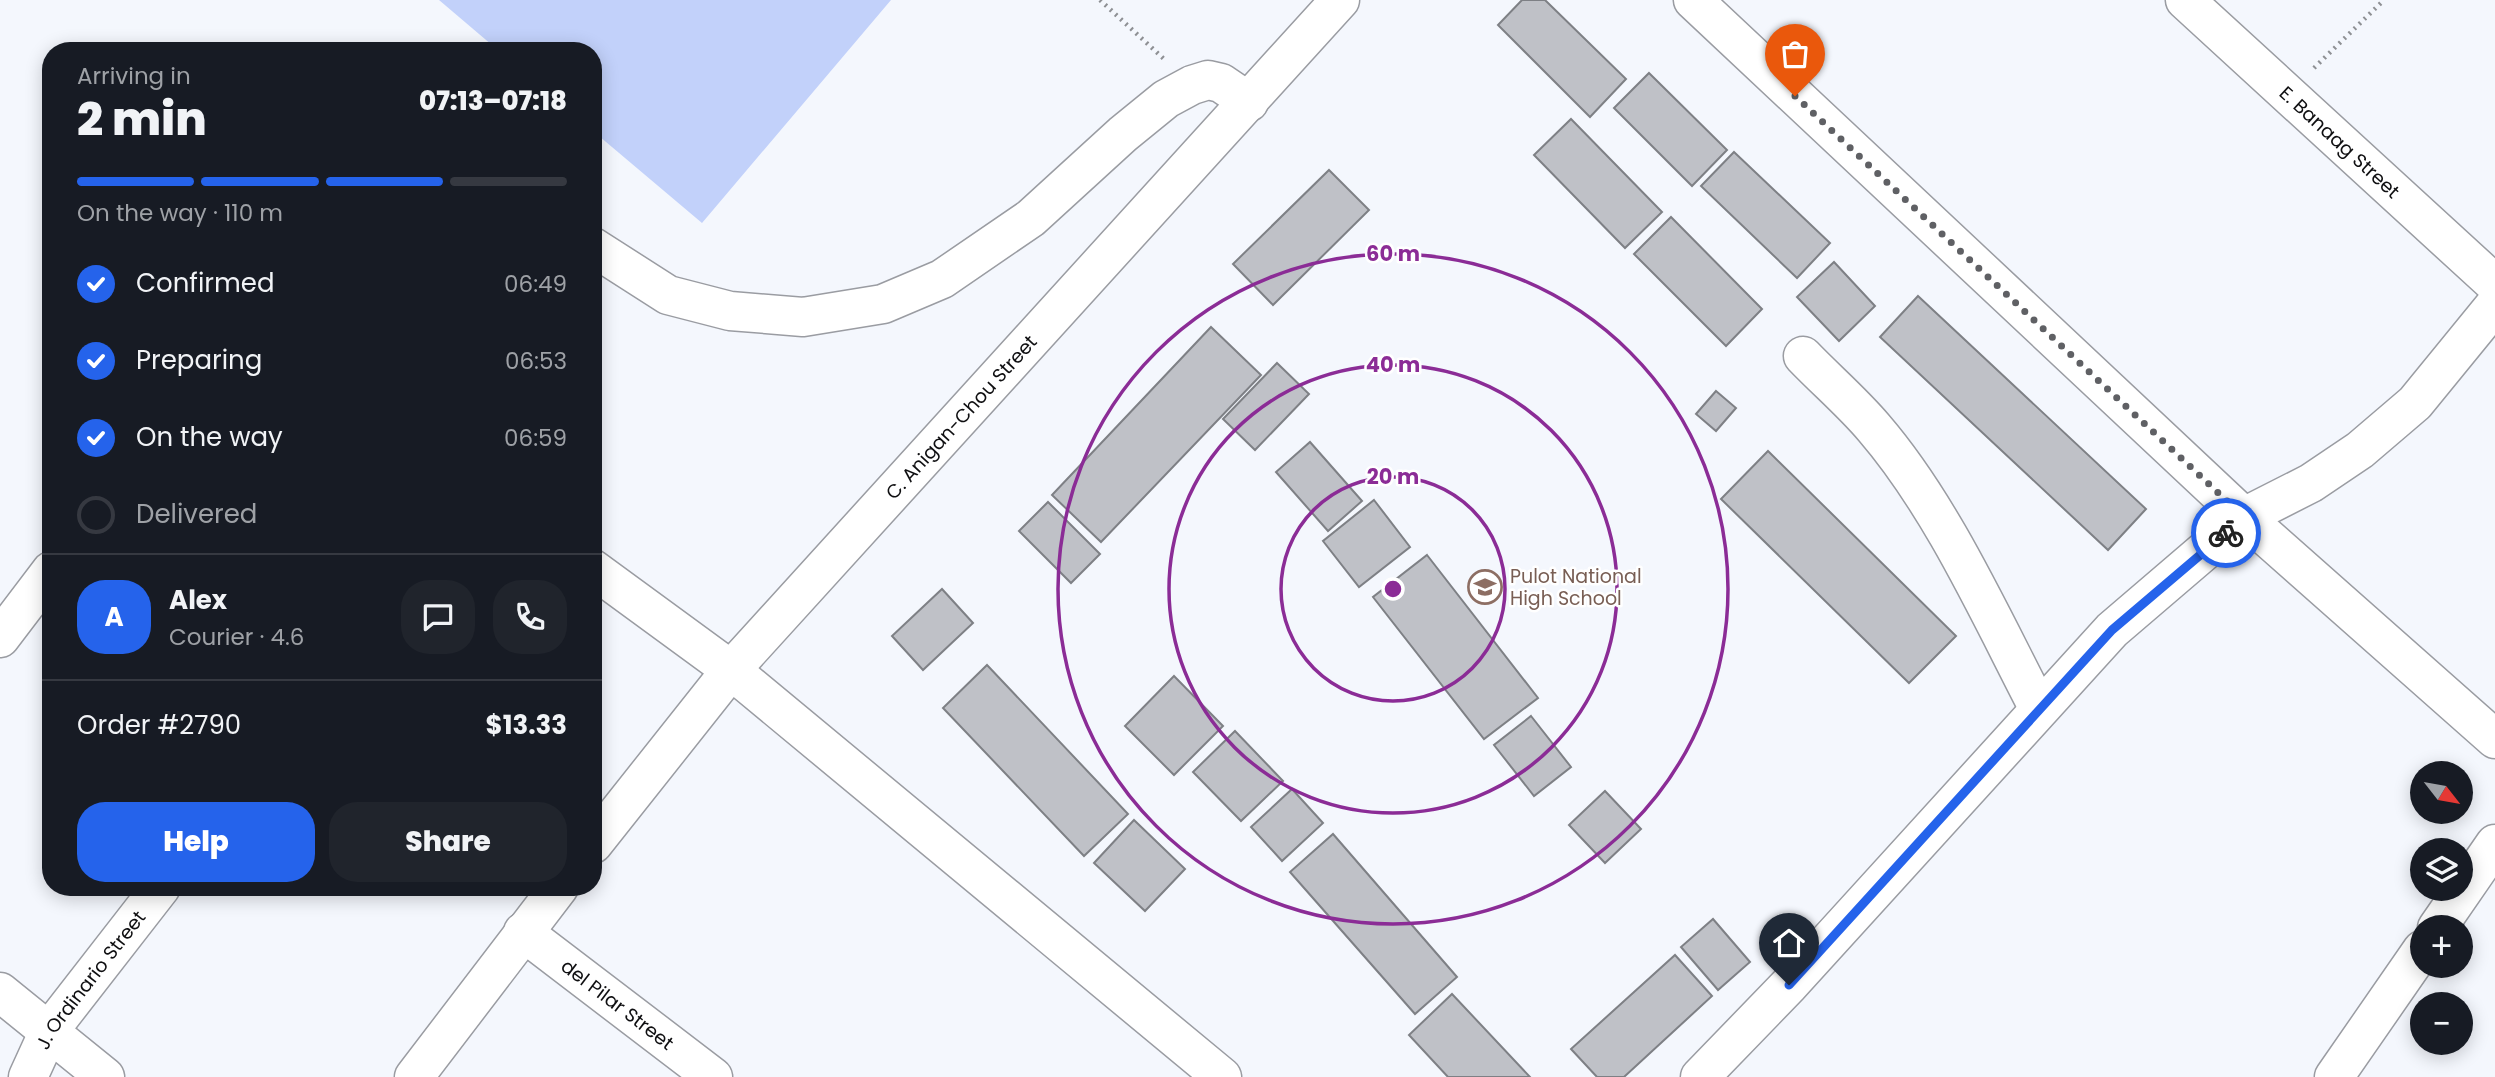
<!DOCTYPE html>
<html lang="en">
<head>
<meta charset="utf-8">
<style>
	:root { --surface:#171b24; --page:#20242c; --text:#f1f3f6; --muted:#9ea1a6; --line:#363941; --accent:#2563eb }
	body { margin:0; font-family:Poppins,sans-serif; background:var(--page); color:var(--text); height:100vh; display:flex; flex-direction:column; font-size:26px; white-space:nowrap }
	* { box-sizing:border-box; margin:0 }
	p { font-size:23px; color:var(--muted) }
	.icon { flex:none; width:38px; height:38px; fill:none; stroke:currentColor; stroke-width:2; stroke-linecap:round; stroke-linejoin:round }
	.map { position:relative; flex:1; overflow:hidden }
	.details { position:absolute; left:42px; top:42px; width:560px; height:854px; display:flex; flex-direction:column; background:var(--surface); border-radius:28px; box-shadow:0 4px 18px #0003 }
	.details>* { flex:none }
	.needle { width:46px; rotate:121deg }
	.fabs { position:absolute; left:2410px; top:761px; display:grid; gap:14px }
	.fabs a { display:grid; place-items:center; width:63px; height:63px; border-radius:50%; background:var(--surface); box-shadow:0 4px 18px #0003; font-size:35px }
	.pin { position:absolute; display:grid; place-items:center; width:60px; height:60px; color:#fff; margin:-72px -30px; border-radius:50% 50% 50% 0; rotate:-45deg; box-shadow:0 0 7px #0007 }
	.pin .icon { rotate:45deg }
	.courier { position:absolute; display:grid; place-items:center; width:70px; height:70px; margin:-35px; border:5px solid #2563eb; border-radius:50%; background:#fff; color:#222; box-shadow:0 2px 9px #0007 }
	.summary em { font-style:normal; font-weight:800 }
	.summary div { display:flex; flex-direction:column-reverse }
	.summary { display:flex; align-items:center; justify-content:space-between; height:119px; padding:0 35px }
	h1 { font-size:46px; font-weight:800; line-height:52px }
	.bar { display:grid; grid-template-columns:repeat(4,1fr); gap:10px 7px; align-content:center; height:84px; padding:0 35px }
	.bar i { height:9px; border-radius:5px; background:var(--line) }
	.bar .selected { background:var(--accent) }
	.bar p { grid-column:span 4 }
	.line { display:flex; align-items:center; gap:18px; padding:0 35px; border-top:2px solid var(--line) }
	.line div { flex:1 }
	.round { display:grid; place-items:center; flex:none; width:74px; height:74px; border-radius:28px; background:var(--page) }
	ol { padding:0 35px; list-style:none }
	li { display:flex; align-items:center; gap:21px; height:77px }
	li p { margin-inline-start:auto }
	li .icon { padding:7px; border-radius:50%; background:var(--accent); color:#fff; stroke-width:4 }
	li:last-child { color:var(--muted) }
	li i { width:38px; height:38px; border:4px solid var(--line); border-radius:50% }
	.button { display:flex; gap:14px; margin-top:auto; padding:14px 35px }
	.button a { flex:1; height:80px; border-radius:28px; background:var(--accent); color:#fff; font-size:28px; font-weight:800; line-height:80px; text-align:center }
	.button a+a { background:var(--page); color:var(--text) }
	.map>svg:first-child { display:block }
</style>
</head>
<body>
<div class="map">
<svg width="2495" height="1077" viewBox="0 0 2495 1077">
	<rect width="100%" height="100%" fill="#f4f7fd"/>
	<path fill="#c2d1fa" d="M439 0H891L702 223 593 131V51H499Z"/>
	<g fill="#bfc1c7" stroke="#7e8085" stroke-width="2">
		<path d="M1522 0H1545L1626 79 1590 117 1498 25Z"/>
		<path d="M1649 73 1727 150 1692 186 1614 108Z"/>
		<path d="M1571 119 1662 212 1625 248 1534 155Z"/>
		<path d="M1734 152 1830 243 1797 278 1701 186Z"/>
		<path d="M1329 170 1369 210 1273 305 1233 264Z"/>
		<path d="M1671 217 1762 309 1726 346 1634 254Z"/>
		<path d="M1834 262 1875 306 1839 341 1797 297Z"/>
		<path d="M1918 296 2146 509 2108 550 1880 337Z"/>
		<path d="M1211 327 1261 375 1101 542 1052 495Z"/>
		<path d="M1277 363 1309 394 1255 450 1223 419Z"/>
		<path d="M1716 391 1736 408 1716 431 1696 414Z"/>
		<path d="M1310 442 1362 501 1328 531 1276 472Z"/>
		<path d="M1768 451 1956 636 1909 683 1721 499Z"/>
		<path d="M1374 500 1410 547 1359 587 1323 541Z"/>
		<path d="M1048 502 1100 554 1071 583 1019 531Z"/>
		<path d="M1427 555 1538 698 1484 739 1373 597Z"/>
		<path d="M942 589 973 623 923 670 892 636Z"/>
		<path d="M987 665 1128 814 1084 856 943 708Z"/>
		<path d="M1174 676 1223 726 1174 775 1125 726Z"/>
		<path d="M1531 716 1571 767 1534 796 1494 745Z"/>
		<path d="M1235 731 1283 781 1241 821 1193 772Z"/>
		<path d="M1292 789 1323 823 1282 861 1251 827Z"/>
		<path d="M1605 791 1641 829 1605 863 1569 825Z"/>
		<path d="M1134 820 1185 869 1145 911 1094 863Z"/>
		<path d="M1333 834 1457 977 1415 1014 1290 872Z"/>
		<path d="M1713 919 1750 962 1718 990 1681 947Z"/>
		<path d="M1675 955 1712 996 1624 1077H1597L1571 1049Z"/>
		<path d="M1452 994 1530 1077H1448L1409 1035Z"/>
	</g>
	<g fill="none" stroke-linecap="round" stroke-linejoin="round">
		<g stroke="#9a9ca2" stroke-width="41">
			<g id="minor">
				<path d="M1693 0 2244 517 2495 739"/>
				<path id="s1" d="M2185 0 2495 284"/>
				<path d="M593 247 668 295 730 311 803 317 883 304 942 279 1031 218 1123 134 1166 99 1192 85 1208 80 1221 83 1249 102"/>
				<path d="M1803 356C1826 380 1853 403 1874 428 1942 507 1991 617 2039 709"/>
				<path d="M593 569 731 670 1222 1077"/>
				<path d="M0 638 51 571"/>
				<path id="s2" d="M593 844 731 670 1340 0"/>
				<path d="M2437 928 2495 844"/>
				<path id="s3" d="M523 932 713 1077"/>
				<path d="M0 992 105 1077"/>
				<path id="s4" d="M28 1077 49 1031 161 887"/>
				<path d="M414 1077 559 887"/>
				<path d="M1700 1077 1789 985 2112 630 2244 517 2311 483 2360 450 2415 403 2495 305"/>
				<path d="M2334 1077 2422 950"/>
			</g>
		</g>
		<g stroke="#8e9094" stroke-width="4.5" stroke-dasharray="2 5" stroke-linecap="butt">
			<path d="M1100 0 1164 59"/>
			<path d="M2314 68 2384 0"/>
		</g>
		<use href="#minor" stroke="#fff" stroke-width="38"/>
	</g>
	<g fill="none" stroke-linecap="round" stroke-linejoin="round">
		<path stroke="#5f6064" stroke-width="7" stroke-dasharray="0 12.6" d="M1795 96 2244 517 2226 533"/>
		<path stroke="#2563eb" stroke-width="9" d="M1789 985 2112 630 2226 533"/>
	</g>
	<g fill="none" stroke="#8b2c96" stroke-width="3.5">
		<circle cx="1393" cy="589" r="112"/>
		<circle cx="1393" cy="589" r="224"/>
		<circle cx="1393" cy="589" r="335"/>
	</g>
	<defs>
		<g id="school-ring" transform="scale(1.75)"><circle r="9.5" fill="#fff" stroke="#8d6e63" stroke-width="1.5"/><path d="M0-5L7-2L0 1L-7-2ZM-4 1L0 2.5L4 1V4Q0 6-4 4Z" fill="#8d6e63"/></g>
	</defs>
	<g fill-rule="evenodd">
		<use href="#school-ring" x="1485" y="587"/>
	</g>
	<g text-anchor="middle" stroke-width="5" stroke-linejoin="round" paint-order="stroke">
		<g font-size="19" fill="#0f0f11" stroke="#fff">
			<text dy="7" stroke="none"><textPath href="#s1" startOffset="210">E. Banaag Street</textPath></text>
			<text dy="7" stroke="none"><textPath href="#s2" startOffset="564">C. Anigan-Chou Street</textPath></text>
			<text dy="7" stroke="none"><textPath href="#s4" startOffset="116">J. Ordinario Street</textPath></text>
			<text dy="7" stroke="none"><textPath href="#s3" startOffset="119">del Pilar Street</textPath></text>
		</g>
		<g font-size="19" fill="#785e54" stroke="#fff" text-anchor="start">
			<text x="1510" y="583">Pulot National<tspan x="1510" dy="22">High School</tspan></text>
		</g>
	</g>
	<circle cx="1393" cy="589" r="10" fill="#8b2c96" stroke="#fff" stroke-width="3.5"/>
	<g font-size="21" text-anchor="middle" font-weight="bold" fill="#8b2c96" stroke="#fff" stroke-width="5" stroke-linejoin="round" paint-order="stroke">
		<text x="1393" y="261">60 m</text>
		<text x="1393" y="372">40 m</text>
		<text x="1393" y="484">20 m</text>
	</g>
</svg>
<div class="fabs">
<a><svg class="needle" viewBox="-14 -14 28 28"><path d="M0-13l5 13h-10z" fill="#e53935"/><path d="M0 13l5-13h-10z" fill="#9ea1a6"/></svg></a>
<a><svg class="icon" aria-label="layers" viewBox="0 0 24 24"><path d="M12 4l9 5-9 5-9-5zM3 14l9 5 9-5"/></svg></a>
<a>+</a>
<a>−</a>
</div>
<div class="pin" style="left:1795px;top:96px;background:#ea580c"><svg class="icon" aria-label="bag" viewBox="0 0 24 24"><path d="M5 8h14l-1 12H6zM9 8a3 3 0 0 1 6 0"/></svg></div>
<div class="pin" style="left:1789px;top:985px;background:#1f2937"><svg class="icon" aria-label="home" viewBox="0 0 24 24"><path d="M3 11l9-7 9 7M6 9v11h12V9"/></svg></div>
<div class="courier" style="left:2226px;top:533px"><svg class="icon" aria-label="bike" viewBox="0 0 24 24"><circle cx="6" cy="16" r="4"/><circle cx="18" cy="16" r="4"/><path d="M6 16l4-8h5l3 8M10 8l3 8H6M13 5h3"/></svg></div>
<section class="details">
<div class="summary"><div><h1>2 min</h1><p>Arriving in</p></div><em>07:13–07:18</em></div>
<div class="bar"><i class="selected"></i><i class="selected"></i><i class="selected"></i><i></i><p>On the way · 110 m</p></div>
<ol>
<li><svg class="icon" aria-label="check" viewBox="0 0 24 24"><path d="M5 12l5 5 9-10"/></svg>Confirmed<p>06:49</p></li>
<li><svg class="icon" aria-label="check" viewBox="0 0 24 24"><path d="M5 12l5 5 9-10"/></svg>Preparing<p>06:53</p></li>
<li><svg class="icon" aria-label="check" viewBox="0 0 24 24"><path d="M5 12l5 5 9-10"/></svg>On the way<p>06:59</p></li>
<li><i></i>Delivered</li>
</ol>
<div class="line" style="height:126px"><b class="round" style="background:var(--accent);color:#fff">A</b><div><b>Alex</b><p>Courier · 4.6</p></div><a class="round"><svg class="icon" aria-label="chat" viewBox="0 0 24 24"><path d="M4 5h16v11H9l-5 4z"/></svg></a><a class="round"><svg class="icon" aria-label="phone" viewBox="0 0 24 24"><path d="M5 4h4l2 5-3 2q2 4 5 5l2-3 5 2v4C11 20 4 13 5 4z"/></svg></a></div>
<div class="line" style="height:91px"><div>Order #2790</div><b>$13.33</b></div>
<div class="button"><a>Help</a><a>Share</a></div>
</section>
</div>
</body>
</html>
